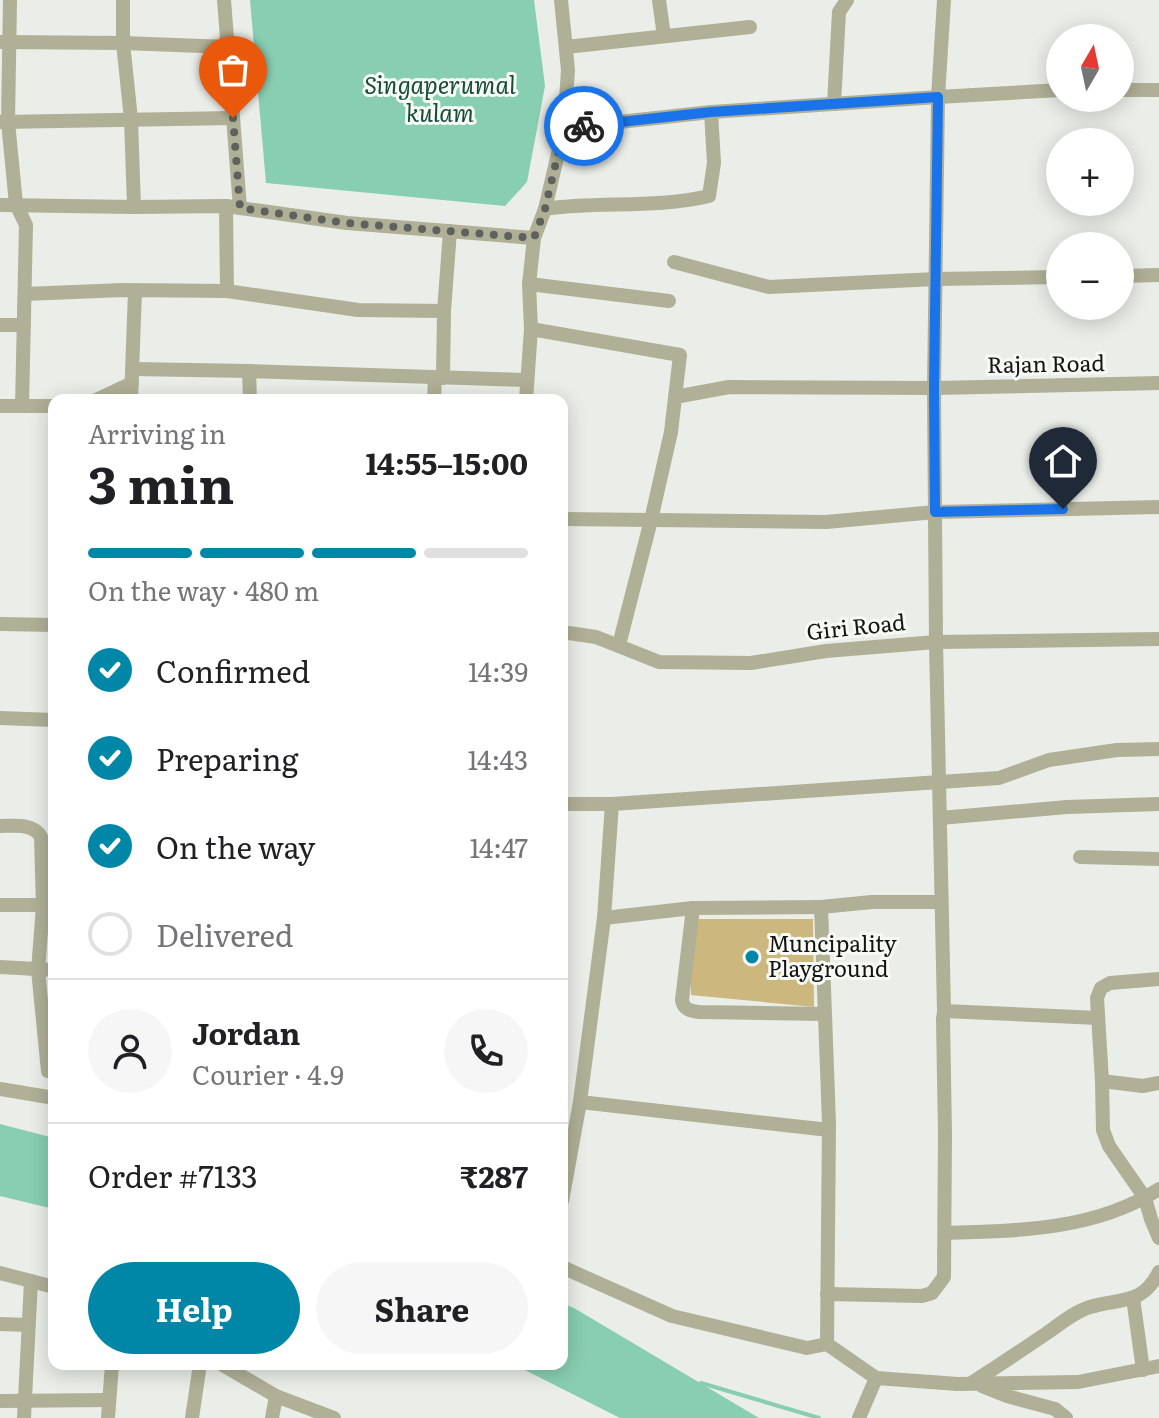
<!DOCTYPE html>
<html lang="en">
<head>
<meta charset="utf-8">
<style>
	:root { --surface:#fff; --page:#f6f6f6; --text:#202124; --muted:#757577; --line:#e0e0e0; --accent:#0086a7 }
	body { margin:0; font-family:Literata,serif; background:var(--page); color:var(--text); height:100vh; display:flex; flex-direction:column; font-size:30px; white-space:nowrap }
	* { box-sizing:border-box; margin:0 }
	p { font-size:26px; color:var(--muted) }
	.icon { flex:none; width:44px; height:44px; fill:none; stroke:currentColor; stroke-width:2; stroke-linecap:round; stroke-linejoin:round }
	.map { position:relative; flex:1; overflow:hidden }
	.drawer { position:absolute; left:48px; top:394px; width:520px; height:976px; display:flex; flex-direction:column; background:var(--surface); border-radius:16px; box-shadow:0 4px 20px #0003 }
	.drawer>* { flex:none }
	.needle { width:52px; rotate:9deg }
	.controls { position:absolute; left:1046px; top:24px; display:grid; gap:16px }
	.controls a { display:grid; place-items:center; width:88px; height:88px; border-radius:50%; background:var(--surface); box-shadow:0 4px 20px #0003; font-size:40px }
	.pin { position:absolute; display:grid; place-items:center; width:68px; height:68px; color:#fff; margin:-82px -34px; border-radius:50% 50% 50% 0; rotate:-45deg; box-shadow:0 0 8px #0007 }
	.pin .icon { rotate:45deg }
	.courier { position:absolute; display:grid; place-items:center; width:80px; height:80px; margin:-40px; border:6px solid #1a73e8; border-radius:50%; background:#fff; color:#222; box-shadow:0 2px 10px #0007 }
	.overview em { font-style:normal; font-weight:700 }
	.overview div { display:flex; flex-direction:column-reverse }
	.overview { display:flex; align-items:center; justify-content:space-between; height:136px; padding:0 40px }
	h1 { font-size:52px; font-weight:700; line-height:60px }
	.bar { display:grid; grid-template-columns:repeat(4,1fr); gap:12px 8px; align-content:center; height:96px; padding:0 40px }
	.bar i { height:10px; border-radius:6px; background:var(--line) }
	.bar .on { background:var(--accent) }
	.bar p { grid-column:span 4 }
	.line { display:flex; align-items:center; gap:20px; padding:0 40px; border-top:2px solid var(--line) }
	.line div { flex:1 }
	.round { display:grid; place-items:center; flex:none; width:84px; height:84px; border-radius:42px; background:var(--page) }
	ol { padding:0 40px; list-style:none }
	li { display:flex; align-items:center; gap:24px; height:88px }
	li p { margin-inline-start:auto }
	li .icon { padding:8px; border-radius:50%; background:var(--accent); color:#fff; stroke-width:4 }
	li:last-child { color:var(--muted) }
	li i { width:44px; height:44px; border:4px solid var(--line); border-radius:50% }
	.primary-button { display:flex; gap:16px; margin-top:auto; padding:16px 40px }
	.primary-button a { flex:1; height:92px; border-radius:48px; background:var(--accent); color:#fff; font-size:32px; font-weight:700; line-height:92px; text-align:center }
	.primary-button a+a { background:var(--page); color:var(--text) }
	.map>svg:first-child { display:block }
</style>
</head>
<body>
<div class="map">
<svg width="1159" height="1418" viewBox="0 0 1159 1418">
	<rect width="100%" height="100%" fill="#eaede8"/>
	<path fill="#ccb87e" d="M691 919H813L814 1007 691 995Z"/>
	<g fill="#88ceb1">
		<path d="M250 0H534L545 86 527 182 505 206 266 183Z"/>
		<path d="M0 1124 54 1138V1209L0 1196Z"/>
		<path d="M562 1303 574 1308 759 1418H620L513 1364H562Z"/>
	</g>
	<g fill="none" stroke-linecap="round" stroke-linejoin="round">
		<path stroke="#88ceb1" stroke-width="4" d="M701 1383 819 1418"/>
		<g stroke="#afb096" stroke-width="14">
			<path d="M10 0 8 122 16 204 26 225 22 406"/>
			<path d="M123 0V43L131 119 134 207 226 206 347 223 534 238"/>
			<path d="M224 0 240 208"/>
			<path d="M561 0 568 70 564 128 711 112 938 97 944 0"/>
			<path d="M659 0 664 36"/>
			<path d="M0 42 123 43 228 47"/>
			<path d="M566 47 750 27"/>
			<path d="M1120 90H1159"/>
			<path d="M834 104 839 12 847 0"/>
			<path d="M1 122 233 118"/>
			<path d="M0 205 134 207"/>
			<path d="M226 206 227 291"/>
			<path d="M545 209 564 128"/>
			<path d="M674 262 769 287 936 279 1060 277"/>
			<path d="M1120 276 1159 275"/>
			<path d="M529 284 669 301"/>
			<path d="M25 294 123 290 227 291 358 310 444 311 450 231"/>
			<path d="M0 325H24"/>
			<path d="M531 329 680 355 671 432 651 520 619 645"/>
			<path d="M132 369 249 371"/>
			<path d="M443 378 444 311"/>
			<path d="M675 397 729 387 934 388 1159 383"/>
			<path d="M96 400 132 383"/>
			<path d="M131 400 135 291"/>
			<path d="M250 400 249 371 526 380"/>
			<path d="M434 400 435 378"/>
			<path d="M526 400 531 329 529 284 534 238 545 209C599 201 655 209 709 196L714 163 711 112"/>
			<path d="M0 406H54"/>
			<path d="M562 519 826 522 935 512 1159 507"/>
			<path d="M0 624 54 625"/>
			<path d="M562 632 596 637 659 662 751 663 826 651 936 642 1159 639"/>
			<path d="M0 718 54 720"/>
			<path d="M562 804H612L999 778 1049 760 1117 750 1159 749"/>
			<path d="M612 804 604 918 580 1102 829 1130"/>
			<path d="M940 818 1067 807 1159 804"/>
			<path d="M0 826C14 826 34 823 41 837L43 906 38 970 48 1071 54 1072"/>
			<path d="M1080 857 1159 859"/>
			<path d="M0 905H54"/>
			<path d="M693 908 682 1000C683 1009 690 1011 699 1012L825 1014"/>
			<path d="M604 918 693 908 821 907"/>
			<path d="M0 967 54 970"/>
			<path d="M1159 979 1110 983 1101 988 1097 998 1102 1081 1143 1086 1159 1083"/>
			<path d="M944 1011 1098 1018"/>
			<path d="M1102 1081 1103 1130 1109 1146 1145 1198 1151 1219 1159 1238"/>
			<path d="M0 1089 54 1098"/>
			<path d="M562 1201 580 1102"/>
			<path d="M945 1233C1018 1231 1096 1230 1159 1189"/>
			<path d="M562 1267 672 1316 807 1348 827 1344"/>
			<path d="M0 1273 54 1287"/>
			<path d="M827 1294 922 1296 932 1293 944 1277 945 1134 943 1019 944 1011 936 642 934 388 938 97 1060 90"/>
			<path d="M1133 1298 1143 1370"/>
			<path d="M0 1324 28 1325"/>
			<path d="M221 1364 276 1396 334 1418"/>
			<path d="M876 1378 958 1384 1078 1382 1159 1366"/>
			<path d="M973 1382C998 1366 1022 1350 1047 1333 1060 1324 1074 1312 1090 1307 1119 1298 1142 1306 1159 1272"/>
			<path d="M982 1386 1007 1396 1055 1409 1066 1418"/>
			<path d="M0 1401 109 1400"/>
			<path d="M24 1418 31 1281"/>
			<path d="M108 1418 112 1364"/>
			<path d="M192 1418 200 1364"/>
			<path d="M272 1418 276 1396"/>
			<path d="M859 1418 876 1378 827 1344 829 1123 821 907 872 902H941"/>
		</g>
	</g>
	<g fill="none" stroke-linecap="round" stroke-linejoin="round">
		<path stroke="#5f615e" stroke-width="8" stroke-dasharray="0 14.4" d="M233 118 240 208 347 223 534 238 545 209 564 128 584 126"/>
		<path stroke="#1a73e8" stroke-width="10" d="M584 126 711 112 938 97 934 388 935 512 1063 509"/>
	</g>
	<circle fill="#0086a7" stroke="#f8faf5" stroke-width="3" cx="752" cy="957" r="8"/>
	<g text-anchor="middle" stroke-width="6" stroke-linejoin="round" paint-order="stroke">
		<g font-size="22" fill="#141513" stroke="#f8faf5">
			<text transform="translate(1046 364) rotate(-1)" y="8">Rajan Road</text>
			<text transform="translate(856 627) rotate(-6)" y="8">Giri Road</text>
		</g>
		<g font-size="22" fill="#141513" stroke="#f8faf5" text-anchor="start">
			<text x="768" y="952">Muncipality<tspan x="768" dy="25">Playground</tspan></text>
		</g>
		<g font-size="24" font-style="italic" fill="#144d3a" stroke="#f8faf5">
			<text x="440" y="94">Singaperumal<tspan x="440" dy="28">kulam</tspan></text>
		</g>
	</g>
</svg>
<div class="controls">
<a><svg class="needle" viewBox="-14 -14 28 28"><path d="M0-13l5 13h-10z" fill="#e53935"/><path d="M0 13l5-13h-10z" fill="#757577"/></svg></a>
<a>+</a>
<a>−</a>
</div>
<div class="pin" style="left:233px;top:118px;background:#ea580c"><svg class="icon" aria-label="bag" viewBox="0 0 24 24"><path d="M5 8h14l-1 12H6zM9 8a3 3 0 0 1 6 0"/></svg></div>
<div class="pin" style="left:1063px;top:509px;background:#1f2937"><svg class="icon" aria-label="home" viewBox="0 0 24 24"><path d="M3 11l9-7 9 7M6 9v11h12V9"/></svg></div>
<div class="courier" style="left:584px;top:126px"><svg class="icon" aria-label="bike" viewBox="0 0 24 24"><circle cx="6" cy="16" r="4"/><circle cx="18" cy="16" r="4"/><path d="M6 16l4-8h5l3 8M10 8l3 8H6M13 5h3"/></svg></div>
<section class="drawer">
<div class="overview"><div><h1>3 min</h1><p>Arriving in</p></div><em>14:55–15:00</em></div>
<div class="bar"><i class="on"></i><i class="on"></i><i class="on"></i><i></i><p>On the way · 480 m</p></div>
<ol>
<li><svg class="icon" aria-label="check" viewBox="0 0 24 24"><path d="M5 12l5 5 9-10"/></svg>Confirmed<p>14:39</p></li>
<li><svg class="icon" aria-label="check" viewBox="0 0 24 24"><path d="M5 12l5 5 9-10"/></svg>Preparing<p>14:43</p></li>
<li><svg class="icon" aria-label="check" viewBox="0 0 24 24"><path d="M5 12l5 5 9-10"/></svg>On the way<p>14:47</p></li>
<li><i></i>Delivered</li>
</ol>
<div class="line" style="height:144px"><a class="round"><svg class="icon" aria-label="person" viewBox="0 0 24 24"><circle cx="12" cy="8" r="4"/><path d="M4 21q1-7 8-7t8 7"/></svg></a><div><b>Jordan</b><p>Courier · 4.9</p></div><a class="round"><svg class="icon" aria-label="phone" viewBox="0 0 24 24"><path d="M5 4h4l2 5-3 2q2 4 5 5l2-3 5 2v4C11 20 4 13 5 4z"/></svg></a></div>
<div class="line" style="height:104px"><div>Order #7133</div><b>₹287</b></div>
<div class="primary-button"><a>Help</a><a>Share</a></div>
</section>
</div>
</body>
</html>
